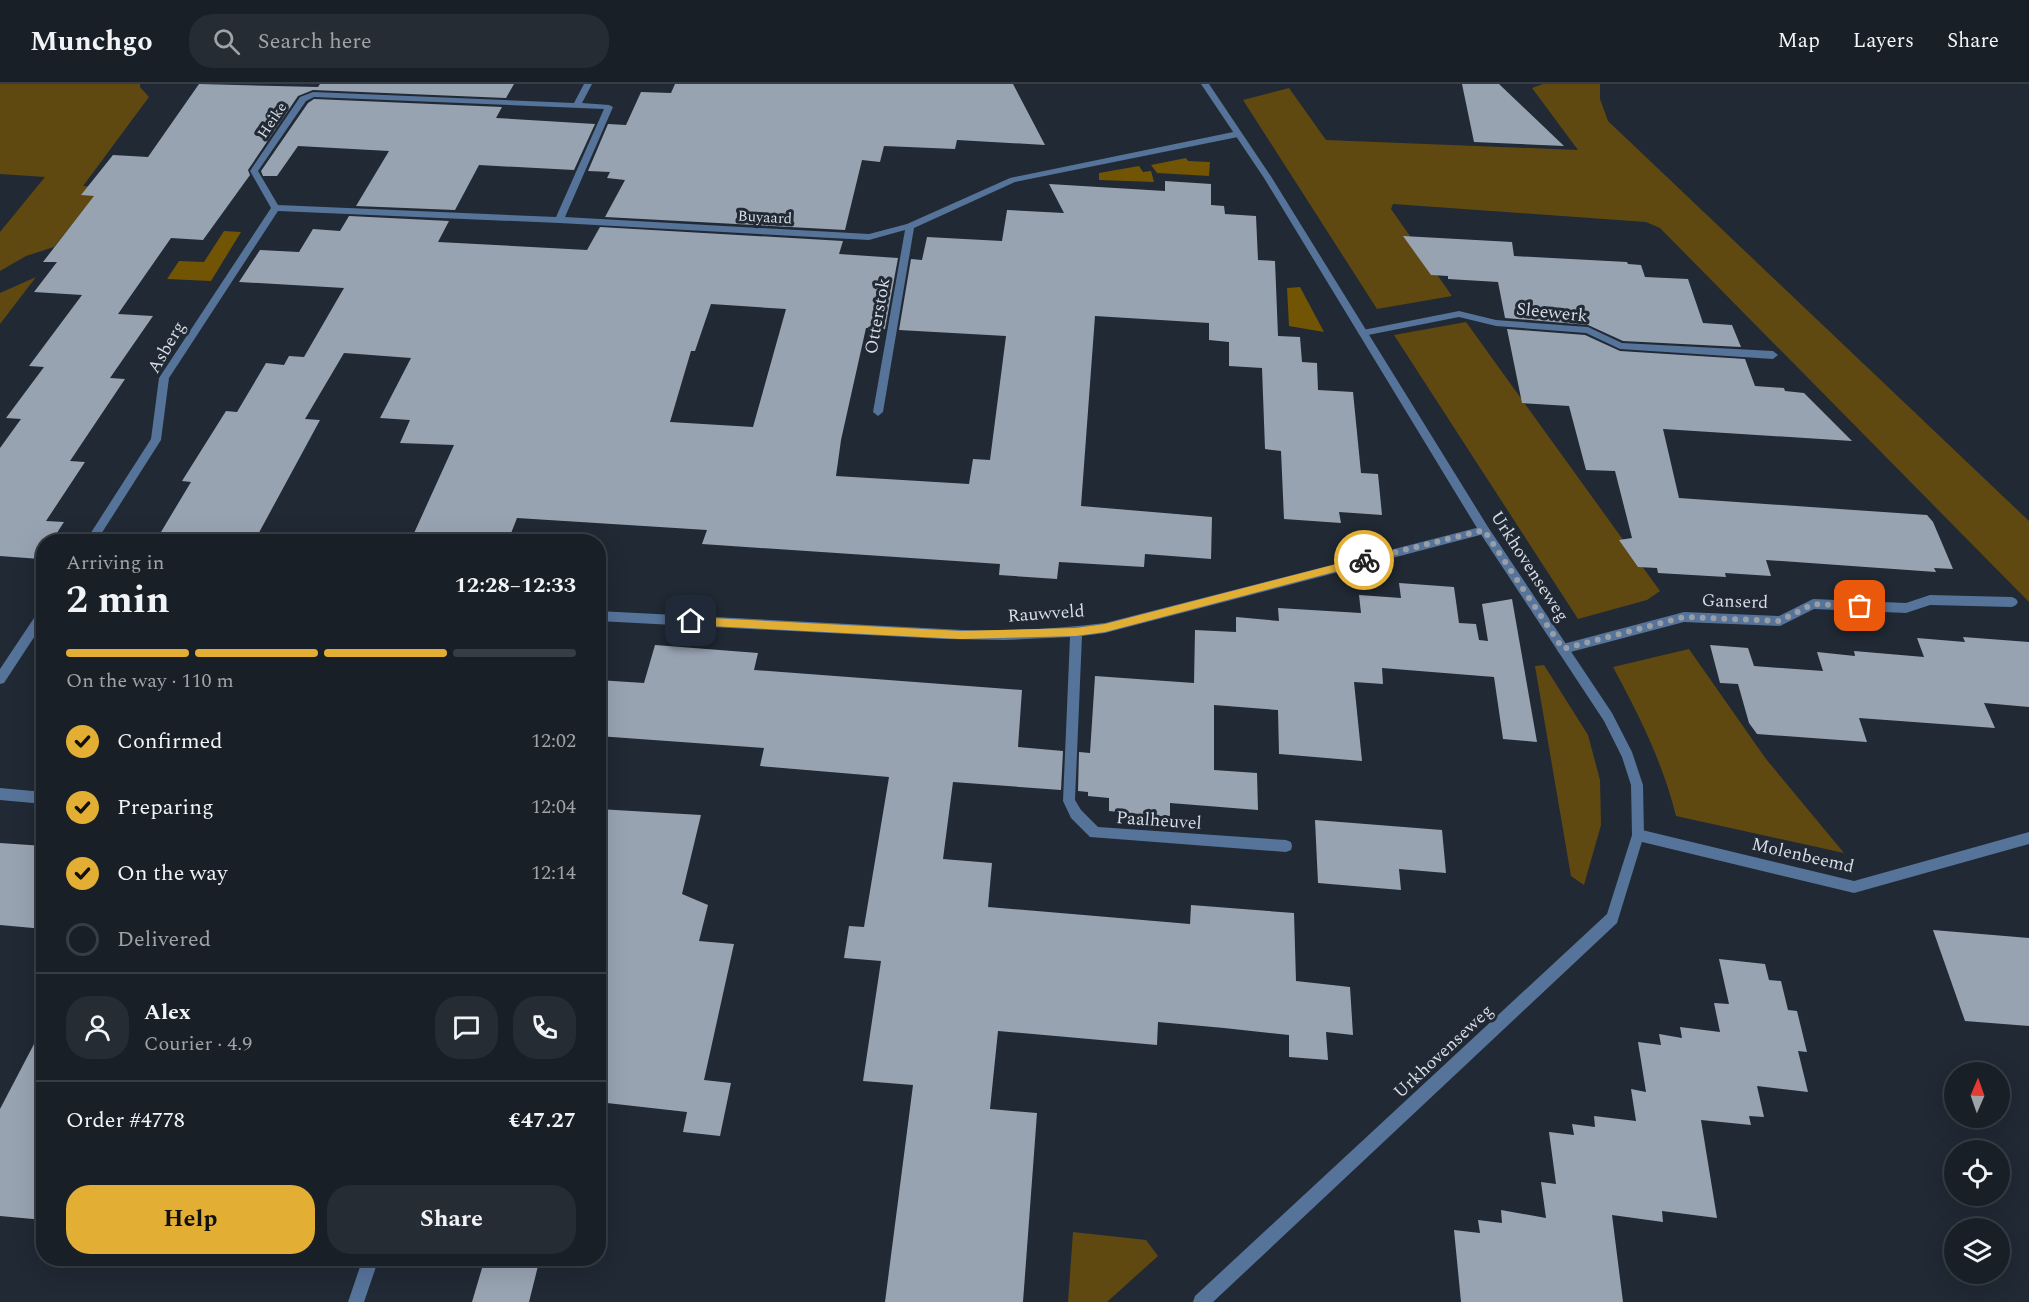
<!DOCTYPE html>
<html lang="en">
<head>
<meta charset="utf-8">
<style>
	:root { --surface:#181f27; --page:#252c33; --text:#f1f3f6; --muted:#9fa2a7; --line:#363d44; --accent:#e2af34 }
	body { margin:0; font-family:Spectral,serif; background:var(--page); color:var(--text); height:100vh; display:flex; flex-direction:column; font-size:22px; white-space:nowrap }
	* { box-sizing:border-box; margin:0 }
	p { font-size:20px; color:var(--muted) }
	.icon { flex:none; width:33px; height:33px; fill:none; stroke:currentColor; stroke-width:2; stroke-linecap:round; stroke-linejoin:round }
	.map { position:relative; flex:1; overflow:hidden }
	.drawer { position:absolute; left:36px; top:450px; width:570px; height:732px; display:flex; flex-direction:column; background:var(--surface); border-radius:24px; box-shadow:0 6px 24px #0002,0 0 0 2px var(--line) }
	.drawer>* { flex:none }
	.needle { width:39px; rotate:2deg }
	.controls { position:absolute; left:1944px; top:978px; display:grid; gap:12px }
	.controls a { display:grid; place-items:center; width:66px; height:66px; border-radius:50%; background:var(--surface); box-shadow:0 6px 24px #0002,0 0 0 2px var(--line); font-size:30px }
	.pin { position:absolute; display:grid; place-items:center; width:51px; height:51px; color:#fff; margin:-26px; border-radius:12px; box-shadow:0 3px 9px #0006 }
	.courier { position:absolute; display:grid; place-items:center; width:60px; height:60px; margin:-30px; border:4px solid #e2af34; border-radius:50%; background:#fff; color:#222; box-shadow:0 2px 8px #0007 }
	.head em { font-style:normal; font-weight:700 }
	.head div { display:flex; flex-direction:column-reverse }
	.head { display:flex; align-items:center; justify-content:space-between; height:102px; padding:0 30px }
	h1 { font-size:39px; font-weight:700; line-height:45px }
	.bar { display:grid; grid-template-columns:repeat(4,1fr); gap:9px 6px; align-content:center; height:72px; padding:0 30px }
	.bar i { height:8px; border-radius:4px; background:var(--line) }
	.bar .current { background:var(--accent) }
	.bar p { grid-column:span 4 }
	.line { display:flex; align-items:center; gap:15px; padding:0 30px; border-top:2px solid var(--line) }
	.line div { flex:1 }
	.round { display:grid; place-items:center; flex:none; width:63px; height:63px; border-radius:24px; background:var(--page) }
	ol { padding:0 30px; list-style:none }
	li { display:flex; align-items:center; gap:18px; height:66px }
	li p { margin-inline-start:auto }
	li .icon { padding:6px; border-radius:50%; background:var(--accent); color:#111; stroke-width:4 }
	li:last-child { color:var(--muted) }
	li i { width:33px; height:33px; border:3px solid var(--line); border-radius:50% }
	.cta { display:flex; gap:12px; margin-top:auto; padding:12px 30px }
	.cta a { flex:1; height:69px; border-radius:24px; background:var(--accent); color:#111; font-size:24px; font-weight:700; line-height:69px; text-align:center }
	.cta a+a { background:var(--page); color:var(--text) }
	header { display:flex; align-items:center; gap:36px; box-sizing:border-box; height:84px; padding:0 30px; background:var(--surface); border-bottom:2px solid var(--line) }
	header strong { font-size:28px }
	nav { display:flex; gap:33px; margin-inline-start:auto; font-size:21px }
	.search { width:420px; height:54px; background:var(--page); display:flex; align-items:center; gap:15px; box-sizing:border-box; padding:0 21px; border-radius:24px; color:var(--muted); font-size:22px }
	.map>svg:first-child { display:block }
</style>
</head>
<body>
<header>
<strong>Munchgo</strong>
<div class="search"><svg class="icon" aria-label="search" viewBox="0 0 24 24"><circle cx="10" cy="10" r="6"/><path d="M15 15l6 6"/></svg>Search here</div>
<nav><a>Map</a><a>Layers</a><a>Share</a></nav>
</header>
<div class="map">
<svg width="2029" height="1218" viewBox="0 0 2029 1218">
	<rect width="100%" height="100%" fill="#202934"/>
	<g fill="#604811">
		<path d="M0 0H140V3L149 13 83 102 102 103 54 163 26 172 0 187V148L45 93 0 90Z"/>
		<path d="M1543 0H1600V15L1608 37 2029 437V518L1660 144 1646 138 1393 120 1391 125 1452 212 1377 225 1243 16 1289 4 1326 56 1578 66 1532 4Z"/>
		<path d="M36 193 0 240V209Z"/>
		<path d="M1466 238 1660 507 1647 516 1578 535 1394 251Z"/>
		<path d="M1689 565 1766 675 1844 769 1676 732C1663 679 1639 631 1613 583Z"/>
		<path d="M1544 581 1588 651 1600 696 1601 741 1584 801 1571 792 1535 582Z"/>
		<path d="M1073 1148 1146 1156 1158 1172 1107 1218H1068Z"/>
	</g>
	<g fill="#725405">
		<path d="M1186 74 1188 77 1210 78 1209 92 1157 89 1151 81Z"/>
		<path d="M1139 82 1143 88 1151 87 1154 98 1099 96V89Z"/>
		<path d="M224 147 241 148 211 197 167 195 179 177 204 178Z"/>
		<path d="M1300 203 1324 248 1289 242 1287 204Z"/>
	</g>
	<g fill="#98a3b2" fill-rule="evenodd">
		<path d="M199 0 318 3 320 0H514L506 14 313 6 298 12 248 86 250 91 203 156 171 154 118 230 153 232 110 294 125 295 70 377 85 378 46 437 64 438 51 458H44V470L40 475 0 472V364L21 335 6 334 44 283 29 282 82 211 34 208 57 178H43L94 112 81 111 113 71 148 73Z"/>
		<path d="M675 0H1013L1045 61 957 56 955 65 884 62 880 78 862 76 845 146 605 133 625 96 607 94 610 88 588 87 608 40 626 41 641 8 671 9Z"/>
		<path d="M1462 0H1499L1564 62 1474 58Z"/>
		<path d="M314 15 502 23 496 34 595 40 574 86 479 81 455 126 356 122 389 67 298 62 277 92H263L261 87 308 19Z"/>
		<path d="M1165 97 1211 100V121L1224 122 1225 130 1256 132 1258 176 1275 177 1278 252 1300 253 1302 278 1317 279 1318 306 1353 308 1361 389 1378 390 1382 431 1339 428 1341 439 1284 435 1281 367 1265 365 1262 284 1229 282V258L1209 256V239L1095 232 1081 422 1212 433 1211 475 1145 470 1144 483 1059 478 1057 495 999 491 1000 480 702 460 707 446 517 434 508 457 469 454 467 458H410L454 361 400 359 410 336 380 334 411 274 344 269 305 335 320 336 255 456 238 454 236 458H212L158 453 191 398 182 397 226 327 237 328 266 279 284 281 289 272 304 273 344 204 239 198 260 166 299 168 313 145 340 147 349 132 449 137 438 158 587 166 600 143 843 157 839 170 898 174 885 245 866 244 841 356 836 392 969 400 973 375 990 376 1006 252 899 246 911 175 922 176 927 153 1002 157 1007 126 1064 129 1049 100 1165 107ZM711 220 786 225 753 343 670 338 691 267H695Z"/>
		<path d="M1403 152 1512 158 1514 172 1627 178 1628 180 1641 181 1645 193 1688 195 1703 239 1732 241 1741 263 1623 257 1588 241 1505 234 1498 198 1448 195V192L1431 191Z"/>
		<path d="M1507 245 1585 251 1620 267 1745 275 1755 302 1784 304 1785 307 1804 309 1852 357 1663 345 1679 414 1927 431 1933 438 1953 485 1934 484 1936 488 1766 476 1771 492 1725 489 1726 493 1658 489 1657 484 1638 483 1619 456 1632 454 1615 387 1586 386 1569 322 1522 319Z"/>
		<path d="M1399 499 1454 503 1459 539 1476 540 1479 556 1488 557 1482 520 1512 515 1537 658 1503 655 1494 593 1382 584 1383 600 1354 598 1362 677 1279 670 1278 626 1214 621V686L1257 689 1258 726 1170 719V733L1109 727V714L1088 712V708L1078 707 1079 668 1090 669 1095 592 1194 599 1195 546 1236 548V533L1279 537 1278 524 1361 529 1359 511 1401 514Z"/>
		<path d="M1963 553 2029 558V623L1984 619 1995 644 1859 634 1867 658 1757 650 1749 639 1738 600 1720 599 1710 561 1748 564 1754 582 1823 587 1817 568 1855 572 1854 567 1924 573 1917 554 1965 558Z"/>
		<path d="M655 561 758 569 754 586 1022 606 1018 663 1063 667 1061 706 953 698 943 775 992 779 988 823 1190 840 1191 821 1294 829 1296 897 1350 903 1353 951 1326 948 1328 976 1289 973V951L1224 944 1158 938 1157 961 998 947 990 1025 1037 1029 1023 1218H885L913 1001 863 997 881 877 844 874 849 842 864 843 889 693 760 682 764 664 598 652V596L644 599Z"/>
		<path d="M598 725 701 731 682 810 708 821 699 857 734 860 704 996 731 999 720 1052 683 1048 687 1028 598 1018Z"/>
		<path d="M1315 736 1442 746 1446 789 1399 785 1401 806 1318 799Z"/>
		<path d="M0 759 44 762V845L0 841Z"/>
		<path d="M1933 846 2029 854V942L1965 937Z"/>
		<path d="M1719 875 1765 880 1769 896 1781 897 1788 926 1797 927 1807 968 1798 967 1808 1008 1757 1002 1764 1033 1749 1032 1751 1041 1701 1036 1717 1134 1662 1127 1663 1138 1612 1131 1623 1218H1461L1454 1146 1480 1149 1478 1136 1502 1139 1501 1126 1546 1134 1541 1098 1556 1100 1549 1048 1574 1051 1572 1040 1595 1043 1594 1032 1636 1037 1631 1005 1646 1008 1638 958 1661 961 1659 950 1682 954 1680 943 1720 948 1714 919 1729 920Z"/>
		<path d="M44 941V1136L0 1132V1025Z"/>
		<path d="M485 1174H540L529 1218H472Z"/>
	</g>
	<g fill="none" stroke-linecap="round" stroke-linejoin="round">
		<g fill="#567399" fill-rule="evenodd">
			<path d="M584 0H592L582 19 609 21 613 23 565 133 869 150 907 140 1010 94 1238 47 1242 50 1238 53 1015 98 914 144 883 328 878 332 873 328 905 146 869 156 559 139 278 127 169 294 161 356 96 458H85L151 355 159 294 271 124 250 87 300 13 313 8 574 19ZM314 13 604 25 556 133 278 121 258 87 306 17Z"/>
			<path d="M1459 227 1496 236 1588 243 1622 259 1773 267 1778 271 1773 275 1620 265 1586 249 1496 242 1459 233 1363 252 1358 249 1363 246Z"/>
			<path d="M1484 442 1489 446 1484 450 1105 549 1082 552 1075 716 1081 726 1098 743 1286 756 1291 758 1292 762 1291 766 1286 768 1090 753 1071 734 1063 717 1070 553 1005 556 944 555 598 537V527L964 546C1011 547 1058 545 1105 539Z"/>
			<path d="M1930 511 2012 513 2016 515 2018 518 2016 521 2012 523 1930 521 1906 529 1814 525 1780 542 1684 538 1563 570 1559 569 1557 565 1559 561 1563 560 1684 528 1779 532 1813 515 1906 519Z"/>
			<path d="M44 523V538L4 599 0 600V585L40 525Z"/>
			<path d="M0 704 44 708V720L0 716Z"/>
			<path d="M1638 745 1854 797 2029 748V760L1854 809 1638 757 1633 755 1632 751 1633 747Z"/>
			<path d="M363 1174H379L364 1218H348Z"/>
		</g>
		<path fill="#567399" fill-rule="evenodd" d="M1201 0H1209L1272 94 1488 443 1612 629 1632 668 1643 701 1644 751 1617 839 1213 1218H1193L1195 1212 1607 830 1632 751 1631 701 1622 673 1604 637 1480 449 1264 94Z"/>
	</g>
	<path fill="#e2af34" d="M1364 473 1368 476 1364 480 1105 548 1076 552 961 555 691 541 686 537 691 533 961 547 1076 544 1105 540Z"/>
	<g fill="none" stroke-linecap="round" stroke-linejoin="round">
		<path stroke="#989ea7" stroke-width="6" stroke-dasharray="0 10.8" d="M1364 476 1484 446 1563 565 1684 533 1780 537 1813 520 1860 522"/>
	</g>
	<g text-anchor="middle" stroke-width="6" stroke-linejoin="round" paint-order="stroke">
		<g font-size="15" fill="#d8dde5" stroke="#202934">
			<text transform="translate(272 36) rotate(-56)" y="5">Heike</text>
			<text transform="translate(765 133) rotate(3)" y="5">Buyaard</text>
		</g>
		<g font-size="18" fill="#d8dde5" stroke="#202934">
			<text transform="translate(1552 228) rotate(6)" y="6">Sleewerk</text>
			<text transform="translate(877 232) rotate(-80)" y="6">Otterstok</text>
			<text transform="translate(166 263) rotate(-60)" y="6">Asberg</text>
			<text transform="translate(1530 482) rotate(57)" y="6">Urkhovenseweg</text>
			<text transform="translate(1735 517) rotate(2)" y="6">Ganserd</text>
			<text transform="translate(1046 529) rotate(-4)" y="6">Rauwveld</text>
			<text transform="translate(1159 736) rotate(4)" y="6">Paalheuvel</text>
			<text transform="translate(1803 771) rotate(13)" y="6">Molenbeemd</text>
			<text transform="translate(1443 967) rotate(-43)" y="6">Urkhovenseweg</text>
		</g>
	</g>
</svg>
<div class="controls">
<a><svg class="needle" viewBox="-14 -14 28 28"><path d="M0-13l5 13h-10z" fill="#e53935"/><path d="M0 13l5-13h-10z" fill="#9fa2a7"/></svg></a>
<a><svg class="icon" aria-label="locate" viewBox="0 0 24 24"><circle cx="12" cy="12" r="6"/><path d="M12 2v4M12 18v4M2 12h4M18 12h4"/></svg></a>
<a><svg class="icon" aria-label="layers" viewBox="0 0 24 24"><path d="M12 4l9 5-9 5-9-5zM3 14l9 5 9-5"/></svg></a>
</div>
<div class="pin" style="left:1860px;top:522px;background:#ea580c"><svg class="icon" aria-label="bag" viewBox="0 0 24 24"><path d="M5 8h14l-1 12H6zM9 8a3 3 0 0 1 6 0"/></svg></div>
<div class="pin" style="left:691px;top:537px;background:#1f2937"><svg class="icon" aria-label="home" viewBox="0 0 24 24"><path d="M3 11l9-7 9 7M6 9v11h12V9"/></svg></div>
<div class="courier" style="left:1364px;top:476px"><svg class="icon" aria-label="bike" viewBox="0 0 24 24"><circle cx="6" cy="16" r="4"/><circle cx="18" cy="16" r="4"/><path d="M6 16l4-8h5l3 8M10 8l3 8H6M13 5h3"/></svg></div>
<section class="drawer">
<div class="head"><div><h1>2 min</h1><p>Arriving in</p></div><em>12:28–12:33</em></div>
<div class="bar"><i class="current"></i><i class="current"></i><i class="current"></i><i></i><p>On the way · 110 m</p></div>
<ol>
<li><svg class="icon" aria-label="check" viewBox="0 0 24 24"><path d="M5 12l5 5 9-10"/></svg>Confirmed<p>12:02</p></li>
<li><svg class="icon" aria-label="check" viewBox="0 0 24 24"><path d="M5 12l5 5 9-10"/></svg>Preparing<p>12:04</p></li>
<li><svg class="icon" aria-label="check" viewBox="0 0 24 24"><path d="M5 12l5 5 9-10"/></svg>On the way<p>12:14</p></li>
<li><i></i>Delivered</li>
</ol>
<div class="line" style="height:108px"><a class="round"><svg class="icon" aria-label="person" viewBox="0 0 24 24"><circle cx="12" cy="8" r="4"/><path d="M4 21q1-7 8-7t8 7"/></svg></a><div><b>Alex</b><p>Courier · 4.9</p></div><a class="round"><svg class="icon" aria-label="chat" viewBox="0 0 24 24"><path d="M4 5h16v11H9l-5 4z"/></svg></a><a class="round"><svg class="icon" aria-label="phone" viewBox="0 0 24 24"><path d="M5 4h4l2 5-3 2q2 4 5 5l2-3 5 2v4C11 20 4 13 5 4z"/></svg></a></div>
<div class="line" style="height:78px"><div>Order #4778</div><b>€47.27</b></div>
<div class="cta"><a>Help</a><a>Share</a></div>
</section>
</div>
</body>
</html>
